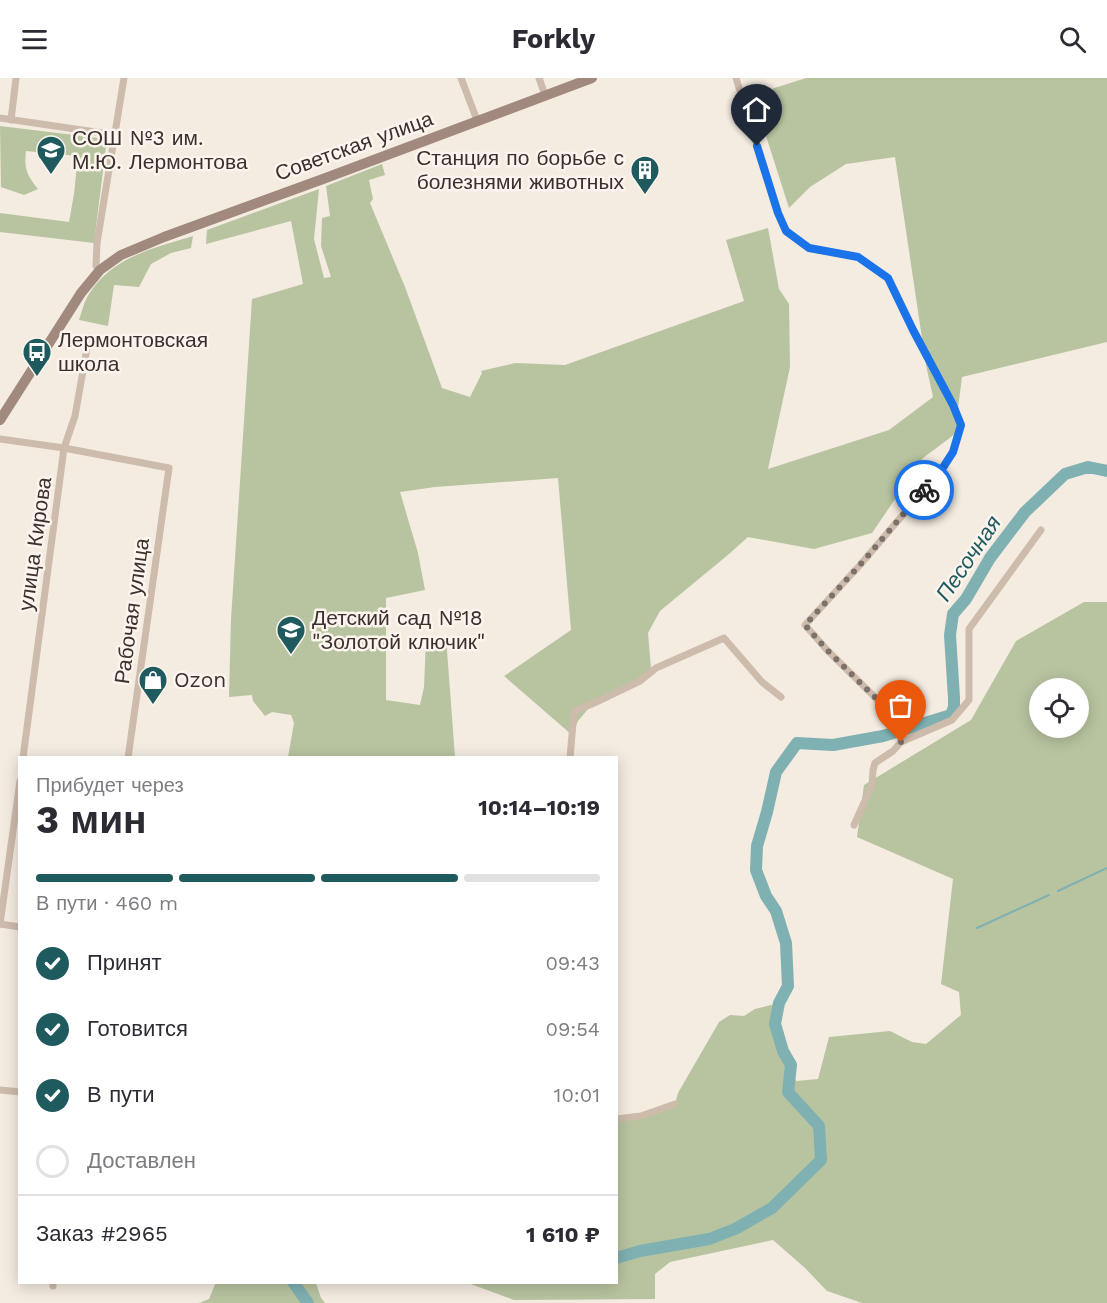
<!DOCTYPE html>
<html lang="ru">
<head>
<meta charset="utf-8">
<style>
	:root { --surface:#fff; --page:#f7f7f7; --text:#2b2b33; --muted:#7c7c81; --line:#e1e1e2; --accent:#1f5a5e }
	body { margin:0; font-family:"Work Sans",sans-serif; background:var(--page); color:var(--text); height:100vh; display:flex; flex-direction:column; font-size:22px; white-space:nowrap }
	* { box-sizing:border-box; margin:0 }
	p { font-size:20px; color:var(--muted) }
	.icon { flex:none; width:33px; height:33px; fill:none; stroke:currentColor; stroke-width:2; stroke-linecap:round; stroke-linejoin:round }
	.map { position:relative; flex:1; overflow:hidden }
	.sheet { position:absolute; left:18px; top:678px; width:600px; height:528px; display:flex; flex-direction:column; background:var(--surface); border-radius:0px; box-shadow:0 3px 15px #0003 }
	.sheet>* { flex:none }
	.controls { position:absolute; left:1029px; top:600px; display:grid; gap:12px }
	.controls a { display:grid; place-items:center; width:60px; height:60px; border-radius:50%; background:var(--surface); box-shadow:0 3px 15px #0003; font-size:30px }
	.pin { position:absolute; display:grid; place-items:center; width:51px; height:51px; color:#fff; margin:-62px -26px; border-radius:50% 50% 50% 0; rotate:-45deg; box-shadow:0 0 6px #0007 }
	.pin .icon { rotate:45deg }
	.courier { position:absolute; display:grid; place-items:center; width:60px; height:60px; margin:-30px; border:4px solid #1a73e8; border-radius:50%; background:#fff; color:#222; box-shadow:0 2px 8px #0007 }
	.overview em { font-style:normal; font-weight:700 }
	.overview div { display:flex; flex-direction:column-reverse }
	.overview { display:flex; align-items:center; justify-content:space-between; height:102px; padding:0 18px }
	h1 { font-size:39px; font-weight:700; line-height:45px }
	.bar { display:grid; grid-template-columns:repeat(4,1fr); gap:9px 6px; align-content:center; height:72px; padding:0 18px }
	.bar i { height:8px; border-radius:4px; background:var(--line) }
	.bar .on { background:var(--accent) }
	.bar p { grid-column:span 4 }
	.line { display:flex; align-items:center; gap:15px; padding:0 18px; border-top:2px solid var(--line) }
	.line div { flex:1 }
	ol { padding:0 18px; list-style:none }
	li { display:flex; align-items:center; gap:18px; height:66px }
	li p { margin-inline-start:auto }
	li .icon { padding:6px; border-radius:50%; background:var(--accent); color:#fff; stroke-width:4 }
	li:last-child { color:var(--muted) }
	li i { width:33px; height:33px; border:3px solid var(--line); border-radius:50% }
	header { display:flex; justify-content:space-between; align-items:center; height:78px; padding:0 18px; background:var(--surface); font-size:27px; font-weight:700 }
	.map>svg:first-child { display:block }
</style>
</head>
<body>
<header><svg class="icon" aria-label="menu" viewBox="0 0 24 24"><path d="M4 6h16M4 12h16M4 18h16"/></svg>Forkly<svg class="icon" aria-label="search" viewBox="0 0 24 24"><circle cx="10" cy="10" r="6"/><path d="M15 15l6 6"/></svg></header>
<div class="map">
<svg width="1107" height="1225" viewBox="0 0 1107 1225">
	<rect width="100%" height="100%" fill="#f4ebe1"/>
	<g fill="#b8c4a0" fill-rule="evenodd">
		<path d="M806 0H1107V264L962 299 957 338 959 353 923 380 872 455 814 471 748 459 729 476 660 533 648 555 651 590 637 607 588 631 578 643 572 657 504 598 571 552 558 400 435 409 400 414 418 475 425 512 386 520V622L420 627 424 609 426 561 446 559 455 679H288L294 645 291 637 272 634 265 638 253 623 252 617 229 619 231 541 252 221 303 206 291 143 206 166 207 152 319 111 314 161 324 200 331 199 321 168 322 140 330 138 326 108 382 86 385 97 369 102 373 121 370 125 405 209 442 310 470 319 482 295 481 293 515 285 565 287 744 223 726 162 768 150 779 211 789 226 790 289 768 391 889 352 933 319 926 287 895 79 846 86 810 109 789 130 753 17Z"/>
		<path d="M0 48 107 61 94 165 0 154V135L69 144 74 116 78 78 26 73C24 91 27 97 38 111L24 117 1 109Z"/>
		<path d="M193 158 191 170 171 175 151 186 139 209 114 207 108 248 79 242C82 233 84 224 89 216 112 179 154 170 193 158Z"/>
		<path d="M1084 524H1107V1225H862L827 1213 805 1190 773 1162 670 1184 655 1196V1221L514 1222 468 1205 616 1204 617 1041 675 1026 678 1015 719 944 730 937 744 938 755 931 779 925 775 946 783 973 791 987 796 1003 818 1001 829 959 890 953 912 964 926 966 961 937 959 914 941 906 953 801 857 759 864 707 971 642 1016 563ZM1040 610H1078V650H1040Z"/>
		<path d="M216 1204 316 1205 321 1220 325 1225H199L209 1221Z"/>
	</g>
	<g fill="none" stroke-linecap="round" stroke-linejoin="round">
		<g stroke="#7fb0b2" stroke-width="2">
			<path d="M1058 813 1107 790"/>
			<path d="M977 850 1049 817"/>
		</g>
		<g stroke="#7fb0b2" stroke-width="12">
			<path d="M616 1180 640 1173 709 1161 735 1151 772 1130 821 1082 819 1048 788 1014 791 987 783 973 775 946 779 925 788 908 786 865 776 833 766 818 756 792 757 768 767 734 776 694 797 665 833 667 883 658 951 637 954 629V620L950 557 953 536 966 521 990 480 1025 434 1065 396 1088 389 1107 393"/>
			<path d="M293 1204 308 1225"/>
		</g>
		<g stroke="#cdbbac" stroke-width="7">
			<path d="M461 0 477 42"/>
			<path d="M539 0 545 17"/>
			<path d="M736 0 778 135 786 153 809 170 858 179 888 200 913 252 953 327 961 347 953 374 942 391 860 487 805 547 827 572 894 638 897 645 901 664"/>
			<path d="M0 40 116 57"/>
			<path d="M11 42 16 0"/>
			<path d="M100 192 96 188 97 165 124 0"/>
			<path d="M0 361 64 370 169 390 128 680"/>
			<path d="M23 680 64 370 75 338 89 259"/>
			<path d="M570 680 574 633 592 626 640 603 656 590 724 560 762 604 781 619"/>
			<path d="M854 747 872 707 873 692 875 685 893 673 901 664 952 642 969 622V551L1041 452"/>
			<path d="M0 846 20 703"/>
			<path d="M0 846 20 849"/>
			<path d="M0 1012 20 1014"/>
			<path d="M616 1041 641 1038 675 1026"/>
			<path d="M53 1208V1204"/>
		</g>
		<path stroke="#a18a7d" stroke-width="10" d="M0 342 81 215 100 192 121 177 164 159 323 101 592 0"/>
	</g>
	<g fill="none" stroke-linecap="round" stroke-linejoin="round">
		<path stroke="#7c716b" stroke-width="6" stroke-dasharray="0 10.8" d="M901 664 897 645 894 638 827 572 805 547 860 487 924 412"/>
		<path stroke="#1a73e8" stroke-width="8" d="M757 68 778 135 786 153 809 170 858 179 888 200 913 252 953 327 961 347 953 374 942 391 924 412"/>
	</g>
	<defs>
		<g id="school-pin" transform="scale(1.5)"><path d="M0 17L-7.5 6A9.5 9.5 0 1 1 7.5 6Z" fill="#1f5a5e" stroke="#fbf5ee"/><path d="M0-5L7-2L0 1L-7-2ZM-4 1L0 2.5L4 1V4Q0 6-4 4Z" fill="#fff"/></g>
		<g id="building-pin" transform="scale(1.5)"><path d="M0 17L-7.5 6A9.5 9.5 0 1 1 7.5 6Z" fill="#1f5a5e" stroke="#fbf5ee"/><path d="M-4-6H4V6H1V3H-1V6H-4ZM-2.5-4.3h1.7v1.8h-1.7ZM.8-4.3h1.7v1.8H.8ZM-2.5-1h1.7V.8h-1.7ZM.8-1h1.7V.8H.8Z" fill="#fff"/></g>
		<g id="bus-pin" transform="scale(1.5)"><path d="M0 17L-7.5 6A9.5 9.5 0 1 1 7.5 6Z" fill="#1f5a5e" stroke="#fbf5ee"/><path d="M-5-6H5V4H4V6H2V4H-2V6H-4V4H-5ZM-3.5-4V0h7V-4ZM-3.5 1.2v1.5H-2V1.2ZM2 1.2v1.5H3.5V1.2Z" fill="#fff"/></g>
		<g id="shop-pin" transform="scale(1.5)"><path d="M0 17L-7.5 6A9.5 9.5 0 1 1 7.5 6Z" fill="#1f5a5e" stroke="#fbf5ee"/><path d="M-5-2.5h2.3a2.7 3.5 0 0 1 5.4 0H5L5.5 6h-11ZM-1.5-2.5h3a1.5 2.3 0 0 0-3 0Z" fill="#fff"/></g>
	</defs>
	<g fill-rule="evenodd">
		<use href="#school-pin" x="51" y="72"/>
		<use href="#building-pin" x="645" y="92"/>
		<use href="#bus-pin" x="37" y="274"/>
		<use href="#school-pin" x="291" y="552"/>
		<use href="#shop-pin" x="153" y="602"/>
	</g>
	<g text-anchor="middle" stroke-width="5" stroke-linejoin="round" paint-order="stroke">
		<g font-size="21" fill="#3b302b" stroke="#fbf5ee" text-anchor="start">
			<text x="72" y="67">СОШ №3 им.<tspan x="72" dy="24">М.Ю. Лермонтова</tspan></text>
			<text x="624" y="87" text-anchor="end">Станция по борьбе с<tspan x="624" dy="24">болезнями животных</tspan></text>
			<text x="58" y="269">Лермонтовская<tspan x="58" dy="24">школа</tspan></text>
			<text x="312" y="547">Детский сад №18<tspan x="312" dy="24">"Золотой ключик"</tspan></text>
			<text x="174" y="609">Ozon</text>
		</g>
		<g font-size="21" fill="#3b302b" stroke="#fbf5ee">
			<text transform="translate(354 68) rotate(-20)" y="7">Советская улица</text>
			<text transform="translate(35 466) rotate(-82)" y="7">улица Кирова</text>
			<text transform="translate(132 533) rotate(-82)" y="7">Рабочая улица</text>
		</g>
		<g font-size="22" font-style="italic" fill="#1f5a5e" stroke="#fbf5ee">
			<text transform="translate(968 480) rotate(-56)" y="8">Песочная</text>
		</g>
	</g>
</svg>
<div class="controls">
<a><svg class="icon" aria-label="locate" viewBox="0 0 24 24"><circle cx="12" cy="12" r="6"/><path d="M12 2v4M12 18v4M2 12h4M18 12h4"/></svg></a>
</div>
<div class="pin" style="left:901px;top:664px;background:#ea580c"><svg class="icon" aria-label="bag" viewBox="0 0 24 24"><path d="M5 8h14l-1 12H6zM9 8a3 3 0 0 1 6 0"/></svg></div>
<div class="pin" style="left:757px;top:68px;background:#1f2937"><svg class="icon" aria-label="home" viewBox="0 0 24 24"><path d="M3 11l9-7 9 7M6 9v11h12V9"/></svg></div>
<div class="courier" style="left:924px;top:412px"><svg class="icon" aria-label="bike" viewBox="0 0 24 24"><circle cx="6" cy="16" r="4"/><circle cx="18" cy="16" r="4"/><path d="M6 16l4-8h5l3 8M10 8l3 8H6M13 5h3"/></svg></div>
<section class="sheet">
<div class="overview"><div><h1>3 мин</h1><p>Прибудет через</p></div><em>10:14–10:19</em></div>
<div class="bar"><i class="on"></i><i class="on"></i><i class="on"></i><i></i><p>В пути · 460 m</p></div>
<ol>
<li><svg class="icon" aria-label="check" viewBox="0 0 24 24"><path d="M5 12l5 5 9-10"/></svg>Принят<p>09:43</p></li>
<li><svg class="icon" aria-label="check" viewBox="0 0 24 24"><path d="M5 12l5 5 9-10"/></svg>Готовится<p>09:54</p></li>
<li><svg class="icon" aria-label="check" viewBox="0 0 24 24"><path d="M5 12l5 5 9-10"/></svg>В пути<p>10:01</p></li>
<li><i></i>Доставлен</li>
</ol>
<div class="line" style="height:78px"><div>Заказ #2965</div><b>1 610 ₽</b></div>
</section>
</div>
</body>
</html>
